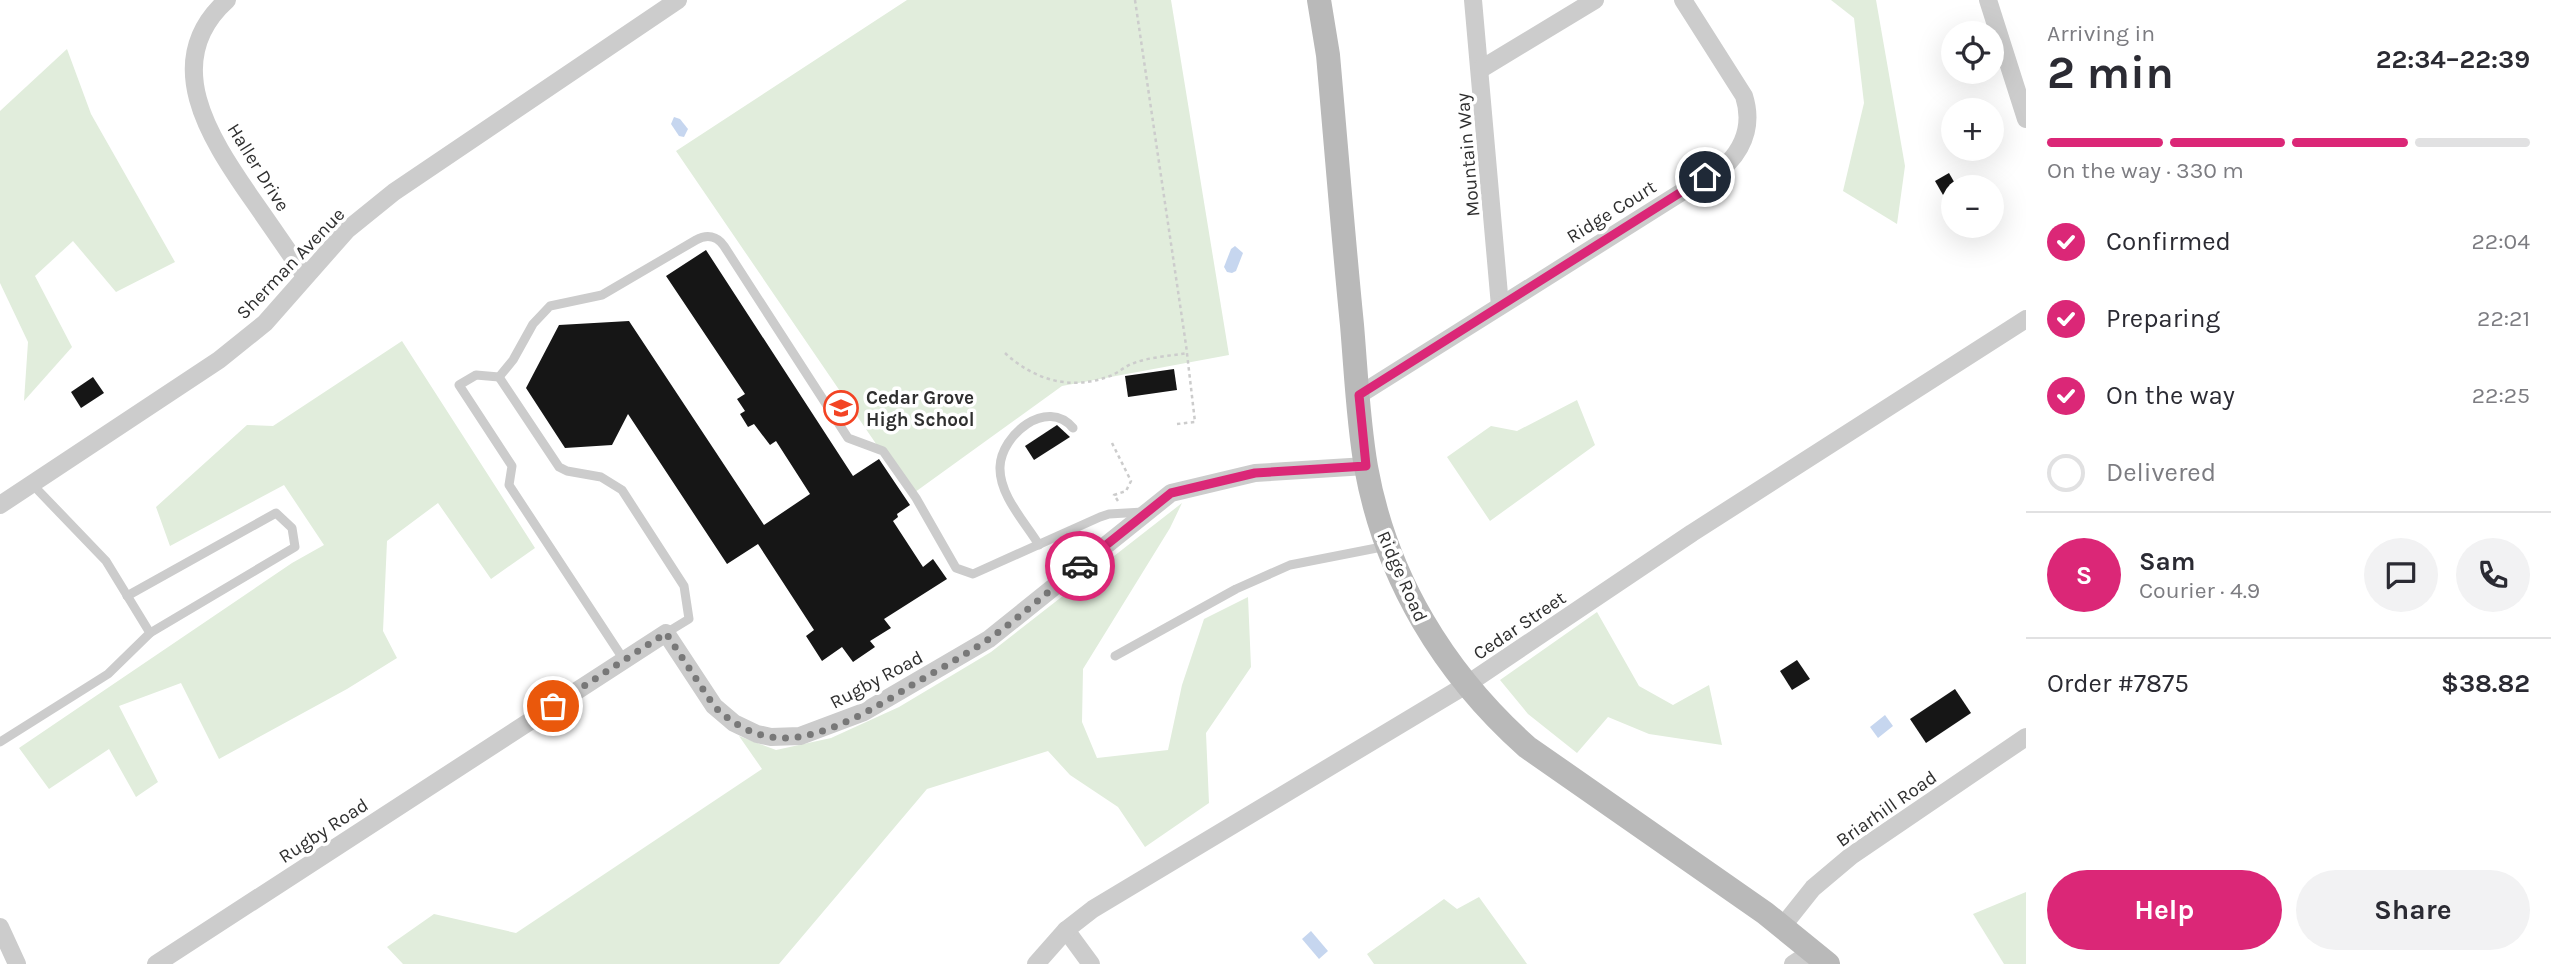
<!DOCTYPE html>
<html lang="en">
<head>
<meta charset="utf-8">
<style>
	:root { --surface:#fff; --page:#f2f2f3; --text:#2b2b33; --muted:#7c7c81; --line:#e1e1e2; --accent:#db2777 }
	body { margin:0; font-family:Karla,sans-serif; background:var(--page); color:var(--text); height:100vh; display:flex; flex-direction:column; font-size:26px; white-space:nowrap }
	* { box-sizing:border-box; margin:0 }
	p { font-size:23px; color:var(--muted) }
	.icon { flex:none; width:38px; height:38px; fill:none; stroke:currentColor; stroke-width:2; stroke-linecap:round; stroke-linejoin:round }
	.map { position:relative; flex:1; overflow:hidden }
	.drawer { display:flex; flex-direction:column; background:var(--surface); width:525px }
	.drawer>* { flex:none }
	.tools { position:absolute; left:1941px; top:21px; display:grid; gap:14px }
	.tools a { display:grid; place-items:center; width:63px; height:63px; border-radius:50%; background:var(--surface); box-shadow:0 7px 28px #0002; font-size:35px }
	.pin { position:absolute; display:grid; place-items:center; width:60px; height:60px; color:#fff; margin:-30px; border:4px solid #fff; border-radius:50%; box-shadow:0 2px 7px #0007 }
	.courier { position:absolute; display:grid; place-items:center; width:70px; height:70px; margin:-35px; border:5px solid #db2777; border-radius:50%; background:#fff; color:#222; box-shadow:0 2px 9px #0007 }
	.overview em { font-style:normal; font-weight:700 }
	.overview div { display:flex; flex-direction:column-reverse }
	.overview { display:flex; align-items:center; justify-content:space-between; height:119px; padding:0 21px }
	h1 { font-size:46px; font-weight:700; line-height:52px }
	.bar { display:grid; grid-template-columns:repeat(4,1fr); gap:10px 7px; align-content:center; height:84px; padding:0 21px }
	.bar i { height:9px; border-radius:5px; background:var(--line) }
	.bar .active { background:var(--accent) }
	.bar p { grid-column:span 4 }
	.line { display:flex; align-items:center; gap:18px; padding:0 21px; border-top:2px solid var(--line) }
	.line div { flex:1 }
	.round { display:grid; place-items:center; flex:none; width:74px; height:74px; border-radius:37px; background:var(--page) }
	ol { padding:0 21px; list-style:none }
	li { display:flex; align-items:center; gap:21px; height:77px }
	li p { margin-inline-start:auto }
	li .icon { padding:7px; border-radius:50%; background:var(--accent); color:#fff; stroke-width:4 }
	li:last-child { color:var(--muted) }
	li i { width:38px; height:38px; border:4px solid var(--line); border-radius:50% }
	.button { display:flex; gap:14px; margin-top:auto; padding:14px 21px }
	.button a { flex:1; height:80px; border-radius:42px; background:var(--accent); color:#fff; font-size:28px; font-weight:700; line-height:80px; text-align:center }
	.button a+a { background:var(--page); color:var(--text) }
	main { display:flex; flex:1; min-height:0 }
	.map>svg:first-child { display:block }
</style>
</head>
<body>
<main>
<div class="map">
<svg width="2026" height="964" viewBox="0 0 2026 964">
	<rect width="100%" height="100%" fill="#fff"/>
	<g fill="#e1eddc">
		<path d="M907 0H1171L1229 355 1062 386 911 495 676 151Z"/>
		<path d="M1831 0H1876L1905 166 1897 224 1843 191 1864 103 1854 18Z"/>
		<path d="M67 49 91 114 175 262 116 292 73 241 35 276 72 347 24 401 28 342 0 283V111Z"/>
		<path d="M402 341 535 548 491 579 438 503 387 541 383 631 397 658 347 689 219 759 181 683 119 706 158 782 136 797 109 749 49 789 19 748 292 563 324 545 284 485 170 546 156 507 247 425 273 426Z"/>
		<path d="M1577 400 1595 445 1490 521 1447 457 1491 426 1517 431Z"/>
		<path d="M1182 503 1170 528 1083 669 1082 722 1097 758 1168 750 1182 685 1204 619 1248 597 1251 667 1206 733 1209 803 1145 847 1118 807 1070 775 1048 751 927 789 779 964H403L387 947 434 914 516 933 762 769 739 736 776 750 831 738 899 707 991 652Z"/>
		<path d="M1597 612 1639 686 1673 705 1709 685 1722 745 1649 734 1608 717 1577 753 1528 714 1500 680Z"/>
		<path d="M2026 892V964H2004L1973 914Z"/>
		<path d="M1479 897 1527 964H1374L1367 954 1444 899 1457 909Z"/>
	</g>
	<g fill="#c6d6ef">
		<path d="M674 117 680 119 688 129 684 137 679 136 671 124Z"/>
		<path d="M1235 246 1243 253 1236 271 1232 273 1227 272 1224 267 1231 249Z"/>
		<path d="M1885 715 1893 726 1878 738 1870 727Z"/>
		<path d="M1311 931 1328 951 1319 959 1302 939Z"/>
	</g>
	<g fill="#161616">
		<path d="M1949 173 1957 187 1943 195 1935 181Z"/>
		<path d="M706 250 853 476 879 459 910 505 897 514 898 517 893 521 923 567 933 559 947 579 884 619 891 628 870 641 875 647 853 662 842 647 822 661 806 636 814 630 758 544 727 564 628 414 612 445 565 448 526 388 559 325 629 321 764 525 810 494 776 441 770 445 754 424 748 427 740 414 745 411 737 399 745 394 666 276Z"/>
		<path d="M1174 369 1177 390 1128 397 1125 376Z"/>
		<path d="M93 377 104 393 81 408 71 392Z"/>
		<path d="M1057 425 1070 437 1034 460 1025 446Z"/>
		<path d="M1797 660 1810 679 1792 690 1780 671Z"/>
		<path d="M1955 689 1971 713 1926 743 1910 719Z"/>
	</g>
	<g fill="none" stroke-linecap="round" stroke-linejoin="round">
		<g stroke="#ccc" stroke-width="2.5" stroke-dasharray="3.5 3.5" stroke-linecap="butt">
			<path d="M1135 0 1186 345 1195 422 1177 424"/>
			<path d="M1005 353C1034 380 1071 391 1110 376 1118 373 1125 366 1134 363 1150 357 1170 356 1187 353"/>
			<path d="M1112 443 1131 481 1126 491 1114 495 1118 501"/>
		</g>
		<g stroke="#ccc" stroke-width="9">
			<path d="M499 377 513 360 533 324 550 306 602 295 696 240C707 234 717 236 724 246L848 438 883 451 916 498 956 568 973 574 1100 517 1109 514 1143 512"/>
			<path d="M499 377 476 375 459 385 512 466 509 485 624 660"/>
			<path d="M499 377 559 467 567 471 601 477 622 490 684 586 689 619 666 633"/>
			<path d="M1039 545C1025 522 999 495 1000 467 1001 435 1047 397 1073 428"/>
			<path d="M127 596 276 513 292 528 295 547 150 633"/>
			<path d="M1115 656 1236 589 1290 565 1387 546"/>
			<path d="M0 742 108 674 150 633 106 561 32 484"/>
		</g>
		<g stroke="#ccc" stroke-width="18">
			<path d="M227 0C159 61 210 138 250 196 269 223 287 249 305 276"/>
			<path d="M1473 0 1500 306"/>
			<path d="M1988 0 2026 119"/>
			<path d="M1481 69 1595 0"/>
			<path d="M1359 395 1728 163C1746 144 1752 121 1744 96L1683 0"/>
			<path d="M0 505 219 360 265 323 347 230 394 192 678 0"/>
			<path d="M0 927 17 964"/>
			<path d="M1782 927 1813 888 1851 856 2026 737"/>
			<path d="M1066 930 1091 964"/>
			<path d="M156 964 666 633 714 706 734 723 757 734 771 737 800 736 864 712 989 639 1171 493 1255 473 1366 466"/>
			<path d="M1036 964 1066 930 1093 909 1466 685 1692 533 2026 319"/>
			<path d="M1793 964 1813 951"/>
		</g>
		<path stroke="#b9b9b9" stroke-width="24" d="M1319 0 1328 55C1336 145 1343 235 1352 325 1356 372 1358 421 1366 467 1386 578 1444 673 1527 747L1765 913 1828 964"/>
	</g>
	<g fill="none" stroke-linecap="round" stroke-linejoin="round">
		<path stroke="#787878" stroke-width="7" stroke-dasharray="0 12.6" d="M553 706 666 633 714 706C733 725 757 738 784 738 824 738 874 709 907 688 934 672 962 657 989 639 1020 617 1050 590 1080 566"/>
		<path stroke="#db2777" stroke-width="9" d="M1080 566 1171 493 1255 473 1366 466 1359 395 1705 177"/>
	</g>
	<defs>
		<g id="school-ring" transform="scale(1.75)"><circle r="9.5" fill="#fff" stroke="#f34424" stroke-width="1.5"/><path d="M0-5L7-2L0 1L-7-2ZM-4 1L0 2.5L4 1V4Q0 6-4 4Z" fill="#f34424"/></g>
	</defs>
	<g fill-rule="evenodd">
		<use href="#school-ring" x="841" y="408"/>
	</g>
	<g text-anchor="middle" stroke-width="7" stroke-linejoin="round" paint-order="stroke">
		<g font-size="19" fill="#2f2f2f" stroke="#fff">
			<text transform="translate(1467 155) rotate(-95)" y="7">Mountain Way</text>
			<text transform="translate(259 167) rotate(58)" y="7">Haller Drive</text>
			<text transform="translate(1611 211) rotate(-32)" y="7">Ridge Court</text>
			<text transform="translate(290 263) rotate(-46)" y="7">Sherman Avenue</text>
			<text transform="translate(1403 576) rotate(66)" y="7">Ridge Road</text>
			<text transform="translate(1519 625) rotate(-34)" y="7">Cedar Street</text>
			<text transform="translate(876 679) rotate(-28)" y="7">Rugby Road</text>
			<text transform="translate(1886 808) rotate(-35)" y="7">Briarhill Road</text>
			<text transform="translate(323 830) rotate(-33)" y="7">Rugby Road</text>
		</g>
		<g font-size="19" font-weight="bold" fill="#2f2f2f" stroke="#fff" text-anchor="start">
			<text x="866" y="404">Cedar Grove<tspan x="866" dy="22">High School</tspan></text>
		</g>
	</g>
</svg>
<div class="tools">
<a><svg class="icon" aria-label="locate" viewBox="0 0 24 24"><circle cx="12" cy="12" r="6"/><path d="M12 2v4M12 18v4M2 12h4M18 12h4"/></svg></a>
<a>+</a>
<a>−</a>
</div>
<div class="pin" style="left:553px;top:706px;background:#ea580c"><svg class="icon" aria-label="bag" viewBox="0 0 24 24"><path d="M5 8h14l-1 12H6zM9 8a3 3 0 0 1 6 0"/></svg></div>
<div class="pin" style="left:1705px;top:177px;background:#1f2937"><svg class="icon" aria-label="home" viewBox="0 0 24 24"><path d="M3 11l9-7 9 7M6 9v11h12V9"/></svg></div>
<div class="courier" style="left:1080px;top:566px"><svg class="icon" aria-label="car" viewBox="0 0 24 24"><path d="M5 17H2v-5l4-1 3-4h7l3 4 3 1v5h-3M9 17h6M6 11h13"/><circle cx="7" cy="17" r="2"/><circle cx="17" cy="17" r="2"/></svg></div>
</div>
<section class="drawer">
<div class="overview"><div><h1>2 min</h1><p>Arriving in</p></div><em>22:34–22:39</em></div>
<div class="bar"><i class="active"></i><i class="active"></i><i class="active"></i><i></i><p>On the way · 330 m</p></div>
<ol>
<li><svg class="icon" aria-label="check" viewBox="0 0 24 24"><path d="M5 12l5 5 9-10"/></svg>Confirmed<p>22:04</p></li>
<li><svg class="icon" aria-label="check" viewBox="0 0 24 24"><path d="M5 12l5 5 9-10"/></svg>Preparing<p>22:21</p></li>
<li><svg class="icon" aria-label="check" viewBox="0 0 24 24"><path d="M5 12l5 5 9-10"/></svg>On the way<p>22:25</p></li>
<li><i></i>Delivered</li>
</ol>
<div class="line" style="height:126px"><b class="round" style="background:var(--accent);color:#fff">S</b><div><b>Sam</b><p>Courier · 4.9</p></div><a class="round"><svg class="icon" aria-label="chat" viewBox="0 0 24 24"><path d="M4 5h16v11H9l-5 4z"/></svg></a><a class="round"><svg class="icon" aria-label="phone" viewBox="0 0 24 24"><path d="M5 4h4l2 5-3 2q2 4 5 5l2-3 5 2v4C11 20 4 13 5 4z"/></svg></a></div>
<div class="line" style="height:91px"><div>Order #7875</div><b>$38.82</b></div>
<div class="button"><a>Help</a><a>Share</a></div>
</section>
</main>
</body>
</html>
